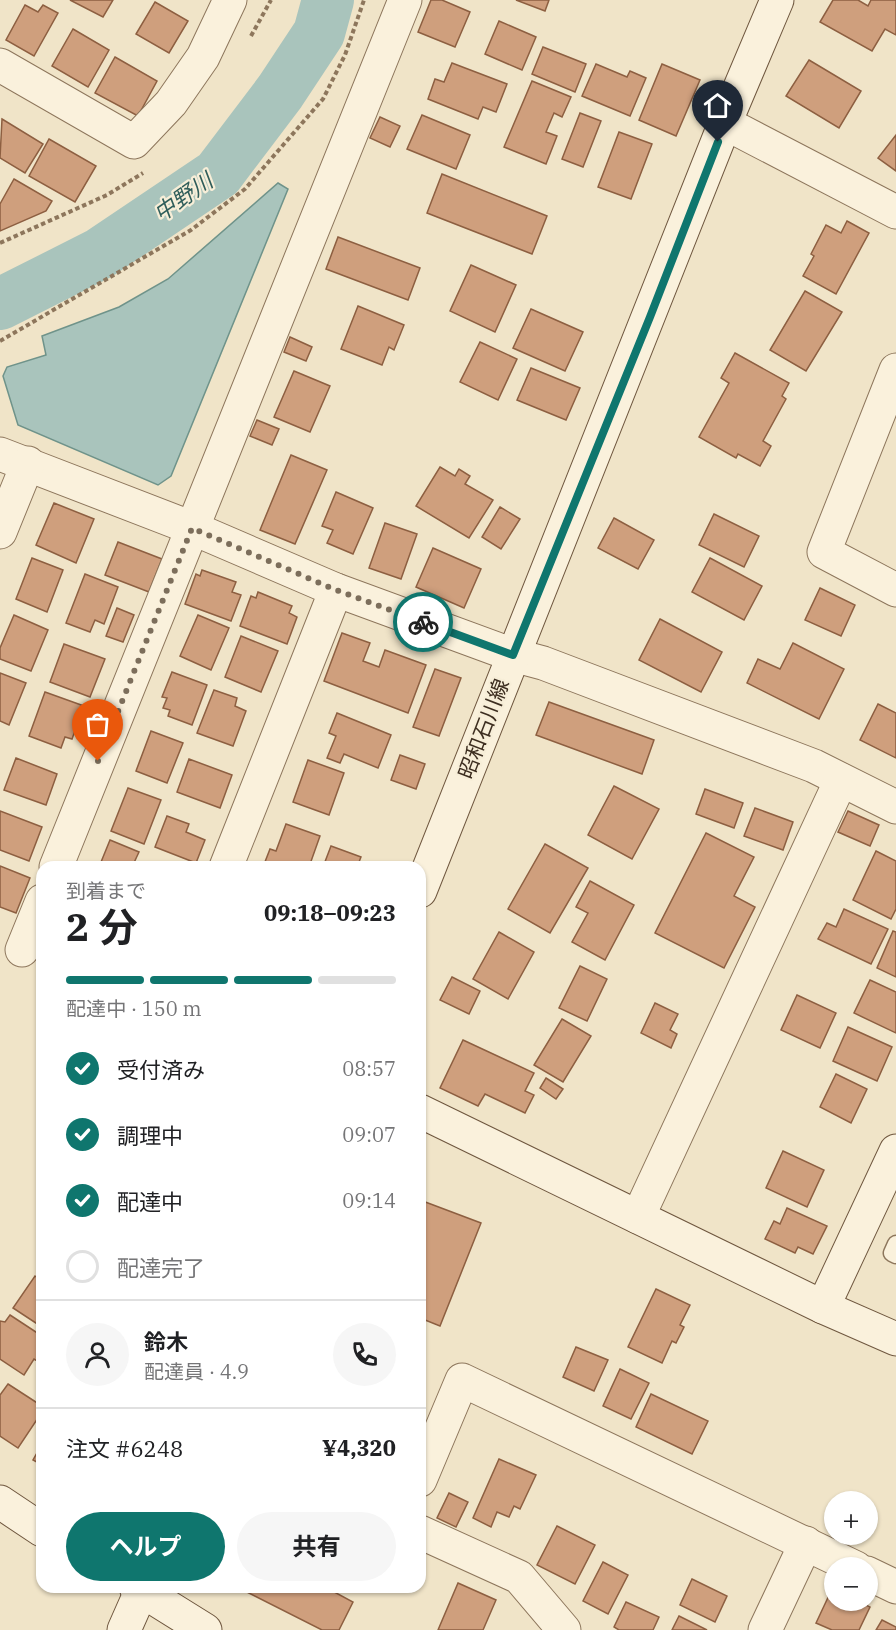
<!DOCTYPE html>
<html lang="ja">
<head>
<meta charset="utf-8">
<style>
	:root { --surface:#fff; --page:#f6f6f6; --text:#202124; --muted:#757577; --line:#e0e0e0; --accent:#0f766e }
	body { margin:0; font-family:"IBM Plex Serif","Noto Sans JP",serif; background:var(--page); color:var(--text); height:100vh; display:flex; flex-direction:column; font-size:22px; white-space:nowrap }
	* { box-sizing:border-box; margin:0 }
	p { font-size:20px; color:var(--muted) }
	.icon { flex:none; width:33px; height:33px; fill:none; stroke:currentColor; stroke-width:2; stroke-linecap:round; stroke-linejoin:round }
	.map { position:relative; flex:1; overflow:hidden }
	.details { position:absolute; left:36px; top:861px; width:390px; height:732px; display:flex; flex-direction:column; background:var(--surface); border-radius:18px; box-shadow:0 2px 4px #0004 }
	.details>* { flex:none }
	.buttons { position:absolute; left:824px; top:1491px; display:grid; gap:12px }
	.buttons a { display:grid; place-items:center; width:54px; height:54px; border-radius:50%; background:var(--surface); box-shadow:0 2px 4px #0004; font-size:30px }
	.pin { position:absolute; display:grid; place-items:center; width:51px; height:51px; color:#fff; margin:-62px -26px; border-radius:50% 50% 50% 0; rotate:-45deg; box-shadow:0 0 6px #0007 }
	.pin .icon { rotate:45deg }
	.courier { position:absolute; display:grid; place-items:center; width:60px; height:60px; margin:-30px; border:4px solid #0f766e; border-radius:50%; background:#fff; color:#222; box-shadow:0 2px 8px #0007 }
	.head em { font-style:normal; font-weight:700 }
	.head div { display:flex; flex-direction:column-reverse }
	.head { display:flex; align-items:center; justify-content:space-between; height:102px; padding:0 30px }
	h1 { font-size:39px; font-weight:700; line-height:45px }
	.bar { display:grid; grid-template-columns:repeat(4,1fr); gap:9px 6px; align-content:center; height:72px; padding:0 30px }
	.bar i { height:8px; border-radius:4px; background:var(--line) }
	.bar .on { background:var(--accent) }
	.bar p { grid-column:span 4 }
	.line { display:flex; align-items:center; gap:15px; padding:0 30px; border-top:2px solid var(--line) }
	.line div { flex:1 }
	.round { display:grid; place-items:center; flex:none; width:63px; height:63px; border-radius:32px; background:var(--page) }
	ol { padding:0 30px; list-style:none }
	li { display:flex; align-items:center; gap:18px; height:66px }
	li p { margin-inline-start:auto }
	li .icon { padding:6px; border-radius:50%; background:var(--accent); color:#fff; stroke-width:4 }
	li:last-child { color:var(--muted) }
	li i { width:33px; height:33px; border:3px solid var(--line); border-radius:50% }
	.primary-button { display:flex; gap:12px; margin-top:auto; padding:12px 30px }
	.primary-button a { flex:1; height:69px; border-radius:36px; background:var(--accent); color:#fff; font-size:24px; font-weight:700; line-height:69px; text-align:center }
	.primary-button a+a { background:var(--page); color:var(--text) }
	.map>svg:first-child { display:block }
</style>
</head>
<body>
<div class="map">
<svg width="896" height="1630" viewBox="0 0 896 1630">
	<rect width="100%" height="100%" fill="#f0e4c8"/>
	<path fill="#a9c4bc" stroke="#6f938a" stroke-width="1.5" d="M278 183 288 189 171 476 158 485 18 425 3 376 7 367 46 355 42 336 119 307 168 279Z"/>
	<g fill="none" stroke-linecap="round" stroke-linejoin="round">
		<path stroke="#a9c4bc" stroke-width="52" d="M0 304 99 254 218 174 280 92 319 33 328 0"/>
	</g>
	<g fill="#cf9f7d" stroke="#8d5f41" stroke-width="1.5">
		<path d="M70 0H113L103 17Z"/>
		<path d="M431 0H442L470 12 455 47 418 32Z"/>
		<path d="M516 0H549L545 11Z"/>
		<path d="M833 0H858L868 6 871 0H896V35L885 29 872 51 820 22Z"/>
		<path d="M155 2 188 21 169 53 136 34Z"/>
		<path d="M25 5 38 12 43 5 58 13 34 56 6 40Z"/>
		<path d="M499 21 536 37 522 70 485 54Z"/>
		<path d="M73 29 109 50 88 87 52 66Z"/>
		<path d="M543 47 586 64 575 92 532 74Z"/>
		<path d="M115 57 157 81 138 116 95 93Z"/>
		<path d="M809 60 861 91 839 128 786 96Z"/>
		<path d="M452 63 507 84 496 112 483 107 478 119 428 99 435 79 444 82Z"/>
		<path d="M596 64 627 77 630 71 646 78 630 116 582 96Z"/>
		<path d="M662 64 700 80 676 136 639 120Z"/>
		<path d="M532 81 571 97 562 117 554 113 546 132 557 136 546 164 504 147Z"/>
		<path d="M580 113 601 121 583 167 562 159Z"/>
		<path d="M422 115 470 135 456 169 407 149Z"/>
		<path d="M380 117 400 126 390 147 370 138Z"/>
		<path d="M2 119 43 144 25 173 0 158Z"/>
		<path d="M619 132 652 144 631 199 598 187Z"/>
		<path d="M896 135V171L878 158Z"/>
		<path d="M49 139 96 166 75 202 29 176Z"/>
		<path d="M442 174 547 216 532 254 427 213Z"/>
		<path d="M14 179 52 201 46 211 0 231V204Z"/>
		<path d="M847 221 869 233 836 294 803 276 814 256 811 254 826 225 841 233Z"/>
		<path d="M338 237 420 268 408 300 326 269Z"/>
		<path d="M471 265 516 285 495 332 450 311Z"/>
		<path d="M805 291 842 312 806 371 770 350Z"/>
		<path d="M358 306 404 325 394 350 389 347 382 365 341 349Z"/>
		<path d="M531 309 583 332 565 371 513 348Z"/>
		<path d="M290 337 312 347 306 361 284 352Z"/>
		<path d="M480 342 517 359 498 400 460 382Z"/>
		<path d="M735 353 789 383 782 396 786 399 763 441 771 446 760 466 738 454 736 458 699 437 729 383 721 378Z"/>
		<path d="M531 368 580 388 566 420 517 400Z"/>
		<path d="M294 371 330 386 310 432 274 417Z"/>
		<path d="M257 420 279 429 272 445 250 436Z"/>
		<path d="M291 455 327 470 295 544 260 530Z"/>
		<path d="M440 467 455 476 459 469 470 476 465 484 493 500 469 538 416 506Z"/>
		<path d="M336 492 373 508 353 554 327 543 333 530 322 526Z"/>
		<path d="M54 503 94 519 76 563 36 545Z"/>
		<path d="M500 507 520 519 501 549 482 537Z"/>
		<path d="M714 514 759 536 744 567 699 545Z"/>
		<path d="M614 518 654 540 638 569 598 548Z"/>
		<path d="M385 523 417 534 401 579 369 568Z"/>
		<path d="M118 542 162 559 149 592 105 575Z"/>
		<path d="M433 548 481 569 464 608 416 587Z"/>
		<path d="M32 558 63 570 47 612 16 599Z"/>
		<path d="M710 558 762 586 744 620 692 592Z"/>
		<path d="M202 570 236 582 232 592 241 595 231 621 185 604 196 574 200 576Z"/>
		<path d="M85 574 118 587 104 624 95 620 90 632 66 623Z"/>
		<path d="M820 588 855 605 841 636 805 620Z"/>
		<path d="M258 592 292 606 289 613 297 617 287 644 240 626 251 596 256 598Z"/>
		<path d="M117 608 134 615 123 642 106 636Z"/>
		<path d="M14 615 48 630 31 671 0 659V648Z"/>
		<path d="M198 615 229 628 211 670 180 656Z"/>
		<path d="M660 619 722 652 701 692 639 660Z"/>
		<path d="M342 633 370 643 363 661 379 667 385 650 426 665 408 713 324 681Z"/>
		<path d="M241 636 278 651 261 692 225 677Z"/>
		<path d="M793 643 844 669 819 719 747 683 758 659 780 669Z"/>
		<path d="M64 644 105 659 90 697 50 682Z"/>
		<path d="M435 669 461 678 439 736 413 727Z"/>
		<path d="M172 672 207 685 192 725 168 716 170 710 163 708 167 698 162 697Z"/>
		<path d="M0 673 26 683 9 725 0 721Z"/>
		<path d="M214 690 237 698 235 706 246 711 233 746 197 733Z"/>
		<path d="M45 692 84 706 72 739 65 737 61 748 29 736Z"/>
		<path d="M549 702 654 740 642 774 536 735Z"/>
		<path d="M878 704 896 713V758L860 740Z"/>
		<path d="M337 713 391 735 378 768 344 754 340 763 327 758 336 736 329 733Z"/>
		<path d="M151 731 183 743 167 783 136 771Z"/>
		<path d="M400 755 425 764 416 789 391 780Z"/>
		<path d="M16 758 57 774 46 805 4 790Z"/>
		<path d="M189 759 232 775 220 808 177 792Z"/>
		<path d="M308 760 344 773 329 815 293 802Z"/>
		<path d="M614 786 659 809 632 859 588 835Z"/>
		<path d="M128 788 161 800 144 844 111 831Z"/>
		<path d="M705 789 743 803 734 828 696 814Z"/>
		<path d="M755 808 793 822 783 850 744 836Z"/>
		<path d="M0 811 42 827 29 861 0 850Z"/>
		<path d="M848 811 879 825 870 846 838 832Z"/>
		<path d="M167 816 189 824 186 832 205 840 196 863 155 847Z"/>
		<path d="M286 824 320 836 309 867H263L270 849 276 851Z"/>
		<path d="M706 833 754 857 734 896 755 907 724 968 655 933Z"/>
		<path d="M110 840 139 852 132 867H99Z"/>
		<path d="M545 844 588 868 550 933 508 909Z"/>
		<path d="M331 846 361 857 357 867H323Z"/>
		<path d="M876 851 896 861V909L891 919 853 900Z"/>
		<path d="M0 866 30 878 16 913 0 907Z"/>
		<path d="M590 881 634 905 605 960 572 942 588 913 576 907Z"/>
		<path d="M844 909 888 929 871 964 818 939 827 923 836 927Z"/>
		<path d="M893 931 896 932V977L877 968Z"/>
		<path d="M499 932 534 952 508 999 473 979Z"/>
		<path d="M580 966 607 979 587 1021 559 1008Z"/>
		<path d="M452 977 480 991 469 1014 440 1000Z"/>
		<path d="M870 980 896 992V1033L854 1013Z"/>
		<path d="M797 995 836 1013 820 1048 781 1030Z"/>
		<path d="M655 1003 678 1014 670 1030 677 1034 671 1048 641 1033Z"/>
		<path d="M562 1019 591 1036 563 1082 534 1065Z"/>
		<path d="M848 1027 892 1047 877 1081 833 1061Z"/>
		<path d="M463 1040 534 1073 525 1091 534 1095 525 1113 485 1094 478 1106 440 1088Z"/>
		<path d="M836 1074 867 1089 851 1123 820 1107Z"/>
		<path d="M546 1078 563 1089 556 1099 540 1088Z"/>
		<path d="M783 1151 824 1170 807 1207 766 1188Z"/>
		<path d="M420 1200 481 1223 440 1326 420 1318Z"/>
		<path d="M787 1208 827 1226 813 1254 798 1247 795 1253 765 1239 774 1221 780 1224Z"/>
		<path d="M35 1276 42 1281V1327L13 1308Z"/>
		<path d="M656 1289 690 1305 680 1325 684 1327 676 1343 672 1341 662 1363 628 1347Z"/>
		<path d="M10 1315 42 1336V1364L34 1359 24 1375 0 1359V1321L5 1322Z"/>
		<path d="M576 1347 608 1360 594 1391 563 1377Z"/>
		<path d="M620 1369 649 1383 631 1419 603 1406Z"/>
		<path d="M8 1384 42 1406V1412L18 1448 0 1436V1395Z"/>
		<path d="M651 1394 708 1421 692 1454 636 1427Z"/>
		<path d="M42 1444V1465L33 1460Z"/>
		<path d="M499 1459 536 1475 520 1509 514 1506 509 1517 497 1512 491 1527 473 1518Z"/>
		<path d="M449 1493 468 1502 456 1527 437 1518Z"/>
		<path d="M557 1526 595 1545 575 1584 537 1565Z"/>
		<path d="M603 1562 628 1575 608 1614 583 1601Z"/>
		<path d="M692 1579 727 1596 715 1622 680 1605Z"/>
		<path d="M458 1583 496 1600 483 1630H438Z"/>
		<path d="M325 1587 353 1602 339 1630H322L239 1588Z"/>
		<path d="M832 1589 834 1600H856L870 1607 859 1630H832L816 1623Z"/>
		<path d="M626 1602 659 1617 653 1630H619L614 1627Z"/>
		<path d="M679 1616 707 1630H672Z"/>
		<path d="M882 1620 896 1627V1630H876Z"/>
	</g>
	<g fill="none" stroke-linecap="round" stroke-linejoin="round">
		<g stroke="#8d765c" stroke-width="19">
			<path id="lane" d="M896 1244 892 1253 896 1255"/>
		</g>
		<g stroke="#8d765c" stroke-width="35">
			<g id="street">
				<path d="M0 65 134 142 171 103 203 57 230 0"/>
				<path d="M725 123 896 212"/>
				<path d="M896 370 824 552 896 590"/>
				<path d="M0 454 192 528 336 590 513 655 543 663 814 766 896 807"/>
				<path d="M0 532 28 463"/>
				<path d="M56 867 405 0"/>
				<path d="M226 867 336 590"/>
				<path d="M22 950 42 901"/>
				<path d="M638 1217 841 780"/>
				<path d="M420 1480 462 1380 856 1568"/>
				<path d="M420 1532 519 1577 564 1630"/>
				<path d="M867 1573 896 1587"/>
				<path d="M765 1630 806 1543"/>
			</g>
		</g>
		<g stroke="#6f573f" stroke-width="35">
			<g id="secondary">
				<path d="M420 891 725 123 777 0"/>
				<path d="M420 1111 823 1307 896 1339"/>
				<path d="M823 1307 896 1151"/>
				<path d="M0 1502 42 1530"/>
				<path d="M136 1587 205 1630"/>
				<path d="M124 1630 143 1587"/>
			</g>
		</g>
		<g stroke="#8d765c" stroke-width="4" stroke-dasharray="4.5 3" stroke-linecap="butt">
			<path d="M251 36 271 0"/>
			<path d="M0 243 107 195 143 173"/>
			<path d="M0 341 191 230 245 189 323 99 345 55 364 0"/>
		</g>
		<use href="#lane" stroke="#faf1dc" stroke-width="16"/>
		<use href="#street" stroke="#faf1dc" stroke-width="33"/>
		<use href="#secondary" stroke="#faf1dc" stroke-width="33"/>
	</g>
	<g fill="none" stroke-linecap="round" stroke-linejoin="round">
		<path stroke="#7c6e5b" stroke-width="6" stroke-dasharray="0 10.8" d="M98 761 192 528 336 590 423 622"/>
		<path stroke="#0f766e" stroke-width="8" d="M423 622 513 655 650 317 718 142"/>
	</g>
	<g text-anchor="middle" stroke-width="4.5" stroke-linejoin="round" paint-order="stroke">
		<g font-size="21" fill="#3d2e20" stroke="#f7eed8">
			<text transform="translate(484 729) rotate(-69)" y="7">昭和石川線</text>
		</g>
		<g font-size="22" font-style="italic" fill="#2f5d5a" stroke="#f7eed8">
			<text transform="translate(183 197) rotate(-35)" y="8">中野川</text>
		</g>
	</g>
</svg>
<div class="buttons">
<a>+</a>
<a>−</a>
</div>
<div class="pin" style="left:98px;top:761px;background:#ea580c"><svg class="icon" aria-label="bag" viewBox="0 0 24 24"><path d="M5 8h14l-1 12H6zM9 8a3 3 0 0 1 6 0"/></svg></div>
<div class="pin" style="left:718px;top:142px;background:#1f2937"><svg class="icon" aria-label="home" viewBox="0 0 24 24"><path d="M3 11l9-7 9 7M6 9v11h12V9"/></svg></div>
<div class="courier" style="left:423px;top:622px"><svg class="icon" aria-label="bike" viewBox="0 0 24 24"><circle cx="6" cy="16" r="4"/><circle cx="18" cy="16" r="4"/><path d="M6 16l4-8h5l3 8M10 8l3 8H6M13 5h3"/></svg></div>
<section class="details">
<div class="head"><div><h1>2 分</h1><p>到着まで</p></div><em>09:18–09:23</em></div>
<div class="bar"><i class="on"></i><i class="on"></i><i class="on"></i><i></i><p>配達中 · 150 m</p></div>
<ol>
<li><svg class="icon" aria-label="check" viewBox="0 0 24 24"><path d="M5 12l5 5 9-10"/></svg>受付済み<p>08:57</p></li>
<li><svg class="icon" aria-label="check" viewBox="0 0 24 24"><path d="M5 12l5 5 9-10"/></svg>調理中<p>09:07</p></li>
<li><svg class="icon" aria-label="check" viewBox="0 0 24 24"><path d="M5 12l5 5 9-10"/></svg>配達中<p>09:14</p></li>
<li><i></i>配達完了</li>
</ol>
<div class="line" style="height:108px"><a class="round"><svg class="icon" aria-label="person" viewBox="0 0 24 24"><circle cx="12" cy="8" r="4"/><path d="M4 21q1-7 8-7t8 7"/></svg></a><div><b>鈴木</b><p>配達員 · 4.9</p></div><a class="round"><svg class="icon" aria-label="phone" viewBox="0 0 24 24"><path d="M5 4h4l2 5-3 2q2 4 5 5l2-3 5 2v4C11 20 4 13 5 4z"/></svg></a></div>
<div class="line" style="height:78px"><div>注文 #6248</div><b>¥4,320</b></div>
<div class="primary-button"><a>ヘルプ</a><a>共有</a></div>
</section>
</div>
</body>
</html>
